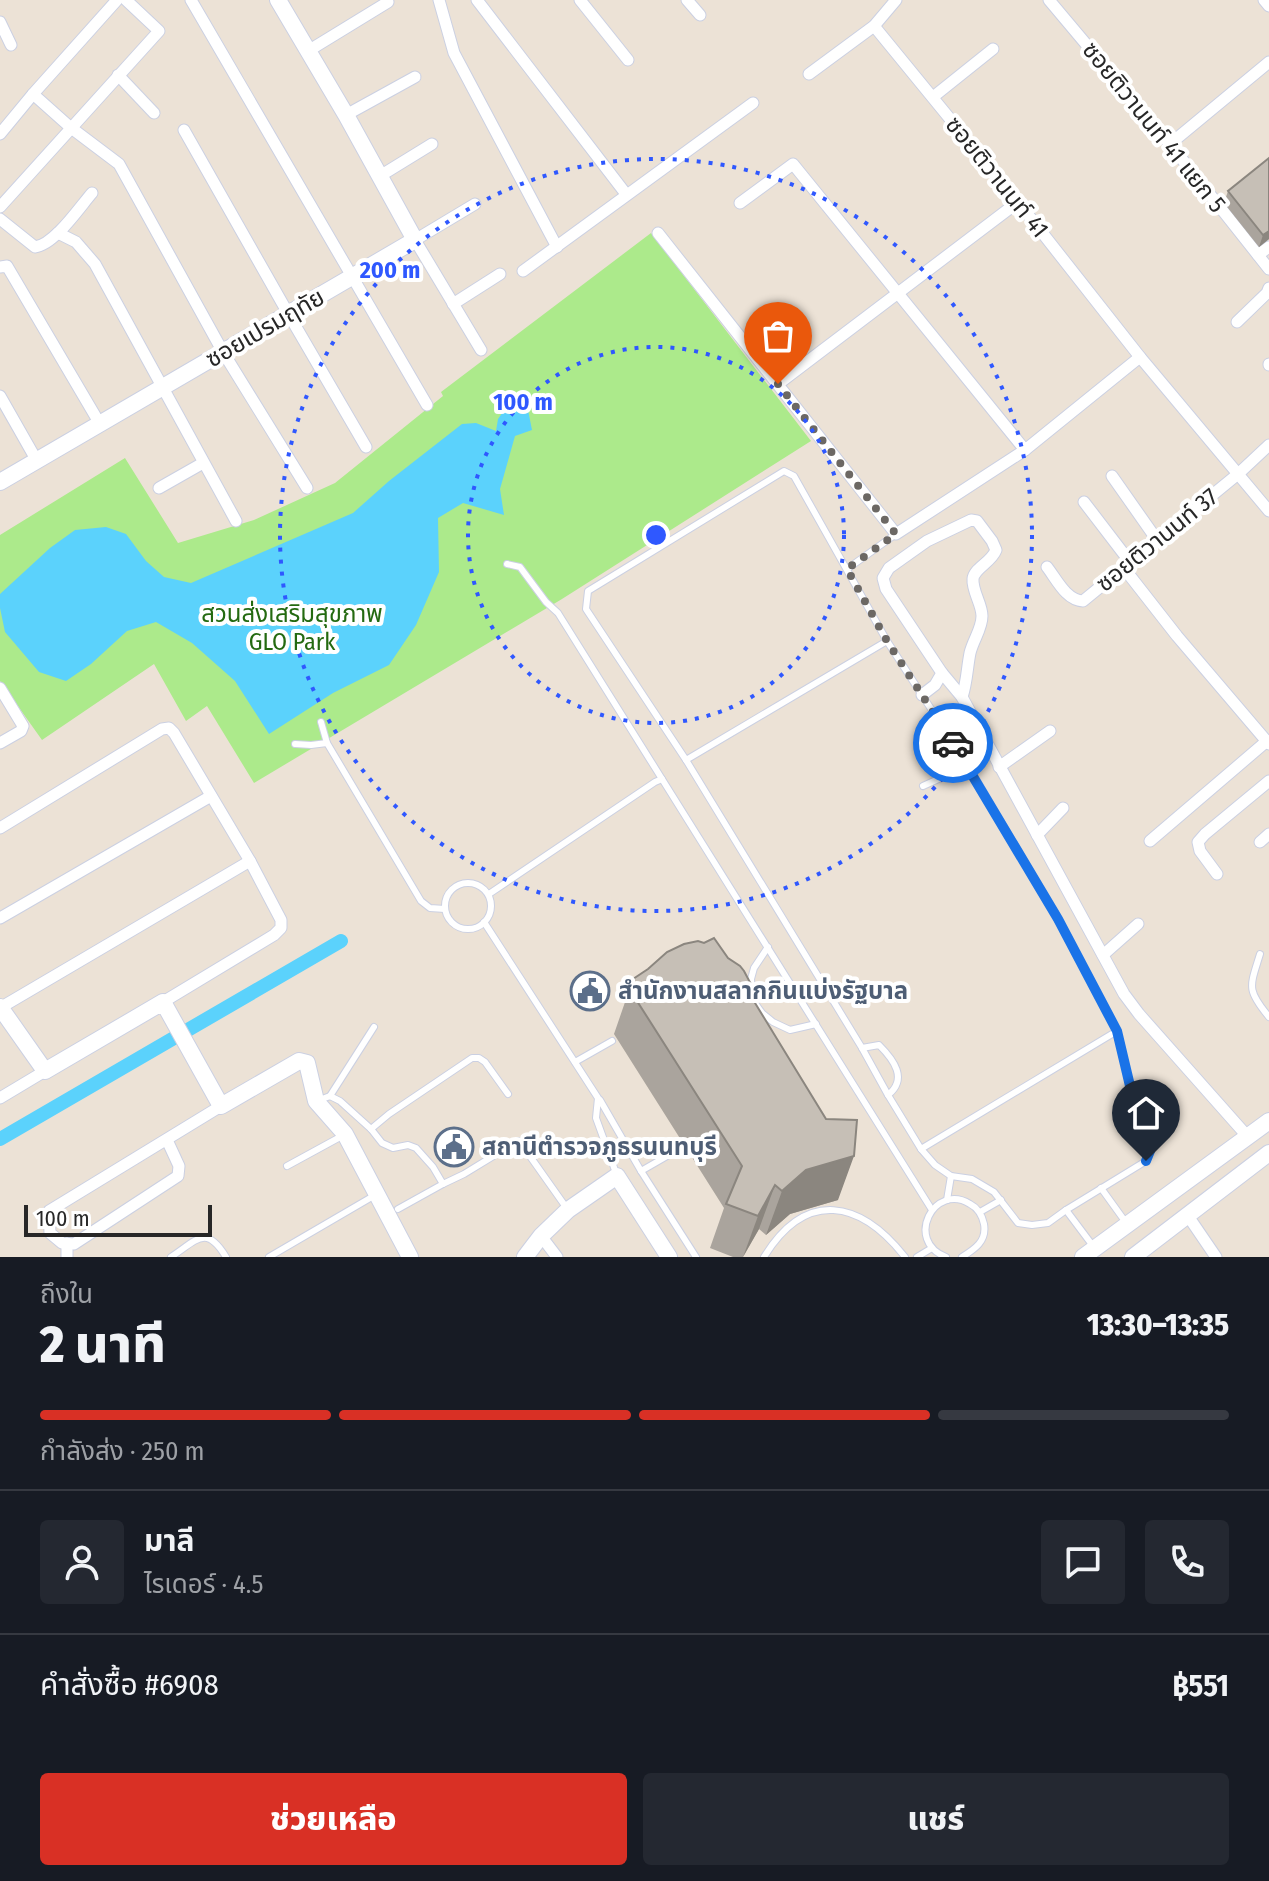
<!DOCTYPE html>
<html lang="th">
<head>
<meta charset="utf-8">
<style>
	:root { --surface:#171b24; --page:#242831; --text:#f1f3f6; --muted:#9ea1a6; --line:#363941; --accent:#d93025 }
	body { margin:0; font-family:"Fira Sans Condensed","Noto Sans Thai",sans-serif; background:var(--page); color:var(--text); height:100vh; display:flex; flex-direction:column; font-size:30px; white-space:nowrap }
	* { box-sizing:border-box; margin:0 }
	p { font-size:26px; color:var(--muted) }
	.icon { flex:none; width:44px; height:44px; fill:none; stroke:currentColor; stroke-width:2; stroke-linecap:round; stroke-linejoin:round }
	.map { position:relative; height:1257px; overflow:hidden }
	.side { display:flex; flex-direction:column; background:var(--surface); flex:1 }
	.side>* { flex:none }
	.scale { position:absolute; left:24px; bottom:20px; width:188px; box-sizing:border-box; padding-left:8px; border:4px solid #272727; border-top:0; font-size:22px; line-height:28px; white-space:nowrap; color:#272727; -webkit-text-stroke:6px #fff; paint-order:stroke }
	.pin { position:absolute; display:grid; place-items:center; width:68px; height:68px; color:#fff; margin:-82px -34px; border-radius:50% 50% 50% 0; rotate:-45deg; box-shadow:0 0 8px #0007 }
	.pin .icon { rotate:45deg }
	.courier { position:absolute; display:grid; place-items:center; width:80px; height:80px; margin:-40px; border:6px solid #1a73e8; border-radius:50%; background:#fff; color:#222; box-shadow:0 2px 10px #0007 }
	.headline em { font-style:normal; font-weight:800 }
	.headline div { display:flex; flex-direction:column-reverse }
	.headline { display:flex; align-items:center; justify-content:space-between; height:136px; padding:0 40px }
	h1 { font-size:52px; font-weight:800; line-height:60px }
	.bar { display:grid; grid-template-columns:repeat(4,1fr); gap:12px 8px; align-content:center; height:96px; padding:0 40px }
	.bar i { height:10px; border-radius:6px; background:var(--line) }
	.bar .active { background:var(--accent) }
	.bar p { grid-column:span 4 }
	.line { display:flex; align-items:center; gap:20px; padding:0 40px; border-top:2px solid var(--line) }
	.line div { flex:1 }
	.round { display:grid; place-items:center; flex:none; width:84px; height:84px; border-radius:8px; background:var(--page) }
	.button { display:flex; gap:16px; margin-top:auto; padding:16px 40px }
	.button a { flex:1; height:92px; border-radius:8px; background:var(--accent); color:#fff; font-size:32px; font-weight:800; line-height:92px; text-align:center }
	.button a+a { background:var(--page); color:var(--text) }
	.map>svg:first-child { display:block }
</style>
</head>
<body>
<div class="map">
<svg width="1269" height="1257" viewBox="0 0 1269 1257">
	<rect width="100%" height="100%" fill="#ece2d6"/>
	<path fill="#acea8b" d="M651 233 811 441 562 599 254 783 207 706 186 721 154 664 42 740 0 681V535L125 458 178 543 254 520 335 483 443 396 441 392Z"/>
	<path fill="#5bd2fc" d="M507 406 528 410 532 430 515 436 500 489 504 515 463 503 438 518 439 572 416 625 389 665 333 693 269 734 235 681 192 643 156 622 127 631 91 664 66 681 39 672 5 632 0 608V594L50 548 75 530 106 527 126 534 146 561 164 577 191 583 353 513 389 481 462 424 476 423 496 431 498 419Z"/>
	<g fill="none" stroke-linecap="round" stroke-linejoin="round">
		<path stroke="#5bd2fc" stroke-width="14" d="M0 1139 341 941"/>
		<g stroke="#cbd0e2" stroke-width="8">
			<g id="lane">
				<path d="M507 564 520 567 546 602 558 613 662 779"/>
				<path d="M847 569 896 534"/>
				<path d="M887 641 972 772 1058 919 1117 1031 1135 1107 1146 1135 1150 1151 1146 1161 1066 1210 1048 1223 1032 1225 1018 1223 994 1192 972 1179 951 1176 935 1165 921 1149 888 1095 862 1048 686 760Z"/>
				<path d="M321 722 327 743 421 901 430 908 445 909"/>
				<path d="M295 744 311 745 327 743"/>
				<path d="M686 760 586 609 588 591 784 471 794 476 887 641"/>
				<path d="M923 786 945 776 972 772"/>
				<circle cx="468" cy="906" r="23"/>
				<path d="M489 894 655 782 662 779 932 1210"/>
				<path d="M484 922 598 1098 596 1118 616 1173"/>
				<path d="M768 947 754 968 751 979 752 999 762 1013 773 1022 790 1030 816 1024"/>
				<path d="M1260 954C1250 987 1246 989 1269 1017"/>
				<path d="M862 1048 879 1045C894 1060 908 1079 888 1095"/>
				<path d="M575 1062 612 1041"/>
				<path d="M330 1096 374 1027"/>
				<path d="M600 1100 641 1171 696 1257"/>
				<path d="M317 1101 330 1096 340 1101 371 1129 382 1143 393 1148 408 1145 416 1148 433 1167 443 1184 464 1174 518 1141 522 1145 568 1210"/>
				<path d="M371 1129 389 1114 472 1058H479L485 1062 508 1094"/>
				<path d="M921 1149 1117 1031"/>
				<path d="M287 1166 342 1136"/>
				<path d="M641 1171 681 1148"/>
				<path d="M1101 1188 1127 1224"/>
				<path d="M947 1200 951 1176"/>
				<path d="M398 1209 443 1184"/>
				<path d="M1066 1210 1093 1246"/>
				<path d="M980 1212 1001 1200"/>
				<path d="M171 1257C197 1240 206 1224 226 1257"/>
				<path d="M269 1257 377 1194"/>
				<path d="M764 1257C806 1189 860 1200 905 1257"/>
				<path d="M917 1257 932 1248"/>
				<path d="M946 1257C904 1241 934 1182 970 1204 978 1208 982 1215 984 1224 987 1241 975 1249 962 1257"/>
			</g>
		</g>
		<g stroke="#cbd0e2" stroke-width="13">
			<g id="street">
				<path d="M191 0 427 405"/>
				<path d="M439 0 454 53 557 247"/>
				<path d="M477 0 626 194"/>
				<path d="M580 0 628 60"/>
				<path d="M687 0 700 15"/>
				<path d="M1049 0 1170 144 1269 269"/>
				<path d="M1264 0 1269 6"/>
				<path d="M0 22 11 45"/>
				<path d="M874 26 1018 202 1140 357 1269 511"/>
				<path d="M308 51 388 2"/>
				<path d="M809 74 874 26 896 0"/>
				<path d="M118 75 154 113"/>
				<path d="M33 94 70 127 119 164 223 352 307 488"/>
				<path d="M933 97 993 49"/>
				<path d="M346 115 415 77"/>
				<path d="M184 130 289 315 366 447"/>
				<path d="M0 134 33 94 117 0"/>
				<path d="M1170 144 1269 62"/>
				<path d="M380 176 432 144"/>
				<path d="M740 203 793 164 1025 450"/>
				<path d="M475 204 415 240 481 350"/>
				<path d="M0 207 159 31 126 0"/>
				<path d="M0 219 35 247C54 245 79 208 92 193"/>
				<path d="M58 233 76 242 95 264 236 521"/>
				<path d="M658 233 896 534 1025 450 1140 357"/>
				<path d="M1258 255 1269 247"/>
				<path d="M0 267 7 266 100 424"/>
				<path d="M523 271 753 103"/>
				<path d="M453 304 500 274"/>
				<path d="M1237 322 1267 293 1269 288"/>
				<path d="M1269 364V365"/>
				<path d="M778 384 1018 202"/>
				<path d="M0 396 37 461"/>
				<path d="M1112 476 1157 540"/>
				<path d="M159 488 203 463"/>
				<path d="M1084 502 1130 562"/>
				<path d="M1047 567C1057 580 1066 600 1083 601L1238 474 1269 445"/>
				<path d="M1123 567 1177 636 1269 744"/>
				<path d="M942 673 962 697 1124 994 1139 1014 1248 1137"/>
				<path d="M0 688 23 726 21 731 0 743"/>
				<path d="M922 695 935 685 942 673 886 589 883 578 889 568 927 541 971 520 977 521 992 541 996 550C991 563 974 568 973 579 972 591 982 604 982 616 982 629 973 640 970 653 967 668 967 682 962 697"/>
				<path d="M999 767 1050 731"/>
				<path d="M0 828 162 729 169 728 174 733 250 861 281 920V928L274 935 163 1002"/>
				<path d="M1037 835 1063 808"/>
				<path d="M1150 841 1267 741"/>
				<path d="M1260 842 1269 834"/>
				<path d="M1217 874 1200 851 1198 842 1205 834 1269 781"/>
				<path d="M0 918 211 796"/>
				<path d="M1103 955 1138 924"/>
				<path d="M0 1008 250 861"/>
				<path d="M0 1098 45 1071"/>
				<path d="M167 1140 179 1166 178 1176 74 1244 62 1243 50 1233 49 1211 221 1106"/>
				<path d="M1188 1216 1216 1257"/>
				<path d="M541 1236 557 1257"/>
				<path d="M67 1257V1243"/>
			</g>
		</g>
		<g stroke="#cbd0e2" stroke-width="18">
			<g id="secondary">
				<path d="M0 482 415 240 346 115 278 0"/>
				<path d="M0 1007 45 1071 163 1002 221 1106 299 1061 307 1063 316 1101 345 1134 410 1257"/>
				<path d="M525 1257 541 1236 568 1210 617 1176 669 1257"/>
				<path d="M1083 1257 1269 1121"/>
				<path d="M1133 1257 1269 1153"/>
			</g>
		</g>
		<use href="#lane" stroke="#fff" stroke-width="6"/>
		<use href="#street" stroke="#fff" stroke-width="11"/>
		<use href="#secondary" stroke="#fff" stroke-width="16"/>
	</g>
	<g fill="#aaa49d">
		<path d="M1228 191 1269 239 1259 247 1224 203Z"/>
		<path d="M633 979 838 1200 790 1214 766 1235 759 1229 743 1257H733L710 1248 724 1208 614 1034Z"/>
	</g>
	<g fill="#8b867f">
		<path d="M1269 231V239L1259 247 1263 235Z"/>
		<path d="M854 1156 838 1200 790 1214 766 1235 782 1191 806 1170Z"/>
		<path d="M775 1185 759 1229 743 1257 758 1216Z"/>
	</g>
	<g fill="#c6bfb6" stroke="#8b867f" stroke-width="2">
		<path d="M1269 158V231L1263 235 1228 191Z"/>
		<path d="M714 938 728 958 740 966 744 971 753 988 755 1003 826 1119 857 1120 854 1156 806 1170 782 1191 775 1185 758 1216 726 1204 742 1166 630 990 637 986 633 979 648 969 667 952 684 944 698 941 704 943Z"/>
	</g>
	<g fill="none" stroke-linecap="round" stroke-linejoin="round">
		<path stroke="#6c6864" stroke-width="8" stroke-dasharray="0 14.4" d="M778 384 896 534 847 569 887 641 953 743"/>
		<path stroke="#1a73e8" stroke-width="10" d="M953 743 1058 919 1117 1031 1135 1107 1146 1135 1150 1151 1146 1161"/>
	</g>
	<g fill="none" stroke="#2f58ff" stroke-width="4" stroke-dasharray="4 8">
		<circle cx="656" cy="535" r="188"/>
		<circle cx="656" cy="535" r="376"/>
	</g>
	<defs>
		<g id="civic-ring" transform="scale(2)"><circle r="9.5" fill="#fff" stroke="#5c6f8a" stroke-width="1.5"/><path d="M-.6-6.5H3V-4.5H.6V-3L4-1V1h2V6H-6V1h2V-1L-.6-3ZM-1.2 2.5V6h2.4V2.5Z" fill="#5c6f8a"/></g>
	</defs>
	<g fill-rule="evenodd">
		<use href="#civic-ring" x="590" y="991"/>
		<use href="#civic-ring" x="454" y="1147"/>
	</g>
	<g text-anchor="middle" stroke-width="8" stroke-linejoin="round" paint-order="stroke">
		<g font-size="24" fill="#272727" stroke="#fff">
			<text transform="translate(1154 127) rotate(51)" y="8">ซอยติวานนท์ 41 แยก 5</text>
			<text transform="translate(997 177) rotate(51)" y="8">ซอยติวานนท์ 41</text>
			<text transform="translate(265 328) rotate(-30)" y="8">ซอยเปรมฤทัย</text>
			<text transform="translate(1157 540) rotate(-39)" y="8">ซอยติวานนท์ 37</text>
		</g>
		<g font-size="24" fill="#246a11" stroke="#fff">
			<text x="292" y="622">สวนส่งเสริมสุขภาพ<tspan x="292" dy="28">GLO Park</tspan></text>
		</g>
		<g font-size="24" font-weight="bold" fill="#4e5e75" stroke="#fff" text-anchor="start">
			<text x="618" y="999">สำนักงานสลากกินแบ่งรัฐบาล</text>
			<text x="482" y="1155">สถานีตำรวจภูธรนนทบุรี</text>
		</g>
	</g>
	<circle cx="656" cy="535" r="12" fill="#2f58ff" stroke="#fff" stroke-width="4"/>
	<g font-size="24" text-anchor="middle" font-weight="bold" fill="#2f58ff" stroke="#fff" stroke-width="8" stroke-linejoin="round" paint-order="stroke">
		<text x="390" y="278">200 m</text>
		<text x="523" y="410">100 m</text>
	</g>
</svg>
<div class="scale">100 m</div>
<div class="pin" style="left:778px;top:384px;background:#ea580c"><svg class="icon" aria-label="bag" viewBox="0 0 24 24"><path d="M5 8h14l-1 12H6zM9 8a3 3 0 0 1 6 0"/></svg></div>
<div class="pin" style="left:1146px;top:1161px;background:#1f2937"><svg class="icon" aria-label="home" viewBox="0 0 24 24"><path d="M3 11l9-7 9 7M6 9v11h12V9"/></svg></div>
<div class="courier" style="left:953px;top:743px"><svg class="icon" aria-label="car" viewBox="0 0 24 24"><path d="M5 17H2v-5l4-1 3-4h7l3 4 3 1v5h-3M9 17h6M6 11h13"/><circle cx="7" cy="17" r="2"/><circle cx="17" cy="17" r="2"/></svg></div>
</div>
<section class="side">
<div class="headline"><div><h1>2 นาที</h1><p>ถึงใน</p></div><em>13:30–13:35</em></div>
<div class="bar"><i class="active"></i><i class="active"></i><i class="active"></i><i></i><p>กำลังส่ง · 250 m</p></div>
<div class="line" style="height:144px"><a class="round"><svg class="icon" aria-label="person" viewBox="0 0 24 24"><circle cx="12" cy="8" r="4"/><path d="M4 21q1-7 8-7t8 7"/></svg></a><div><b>มาลี</b><p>ไรเดอร์ · 4.5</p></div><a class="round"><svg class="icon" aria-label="chat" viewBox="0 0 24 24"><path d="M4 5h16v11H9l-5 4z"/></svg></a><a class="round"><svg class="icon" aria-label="phone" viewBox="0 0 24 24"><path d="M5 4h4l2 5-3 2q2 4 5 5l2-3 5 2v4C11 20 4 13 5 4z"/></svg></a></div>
<div class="line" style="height:104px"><div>คำสั่งซื้อ #6908</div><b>฿551</b></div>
<div class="button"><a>ช่วยเหลือ</a><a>แชร์</a></div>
</section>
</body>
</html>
